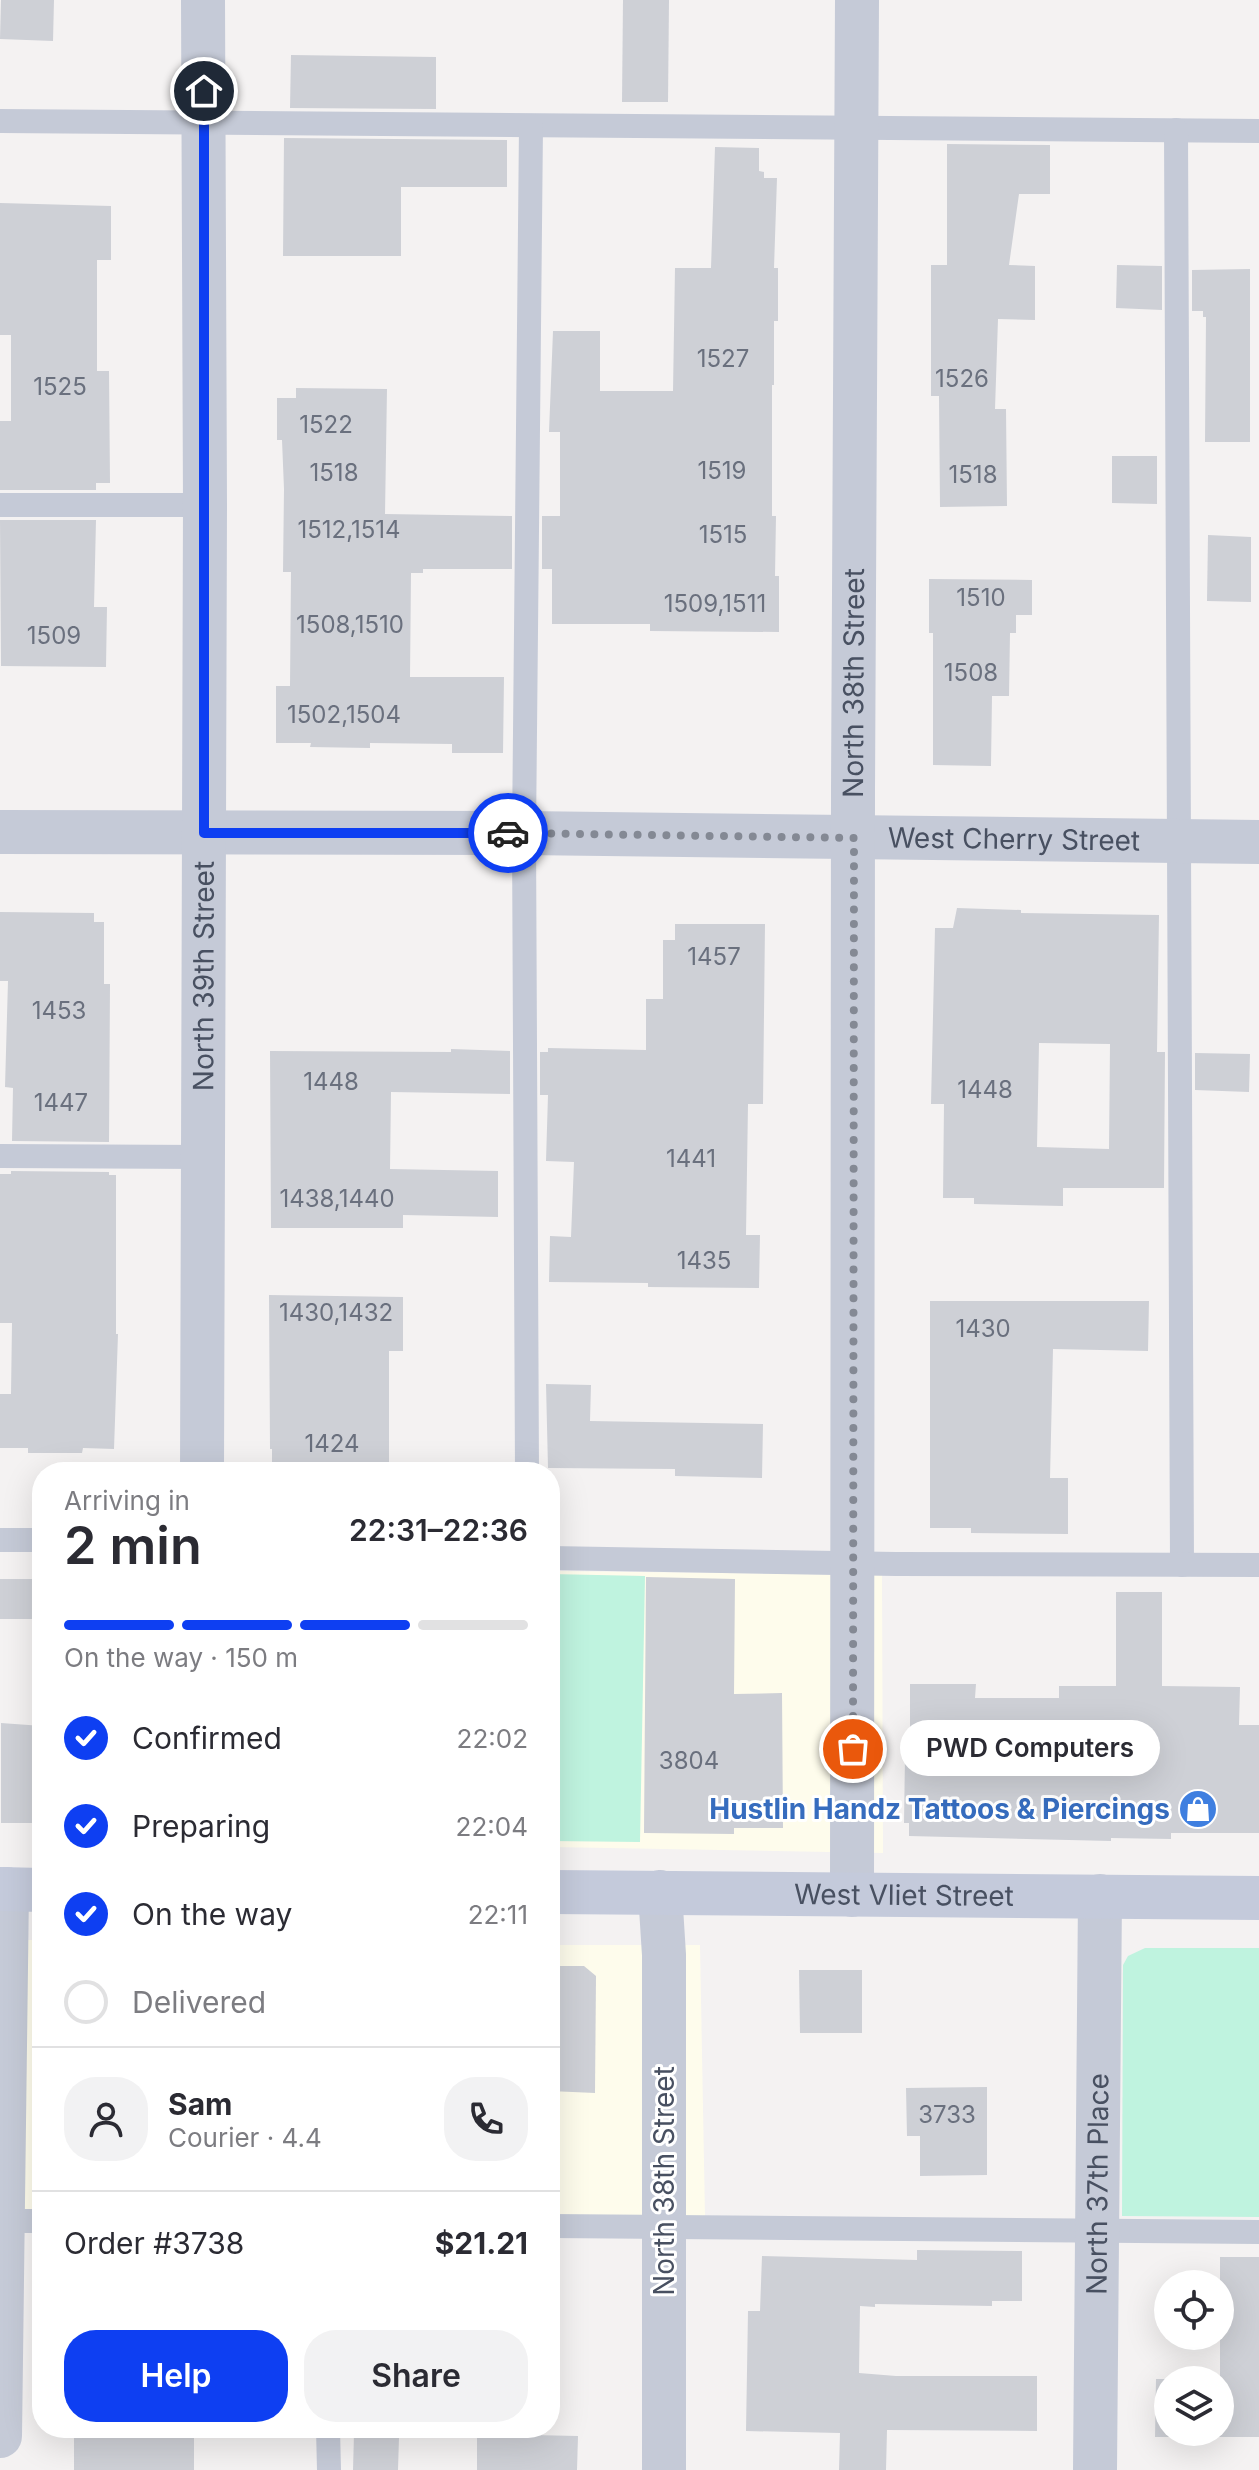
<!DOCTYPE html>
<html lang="en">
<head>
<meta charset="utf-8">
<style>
	:root { --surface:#fff; --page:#f2f2f3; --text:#2b2b33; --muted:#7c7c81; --line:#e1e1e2; --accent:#0e3ff2 }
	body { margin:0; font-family:Inter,sans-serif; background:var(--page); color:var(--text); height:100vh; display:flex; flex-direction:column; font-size:30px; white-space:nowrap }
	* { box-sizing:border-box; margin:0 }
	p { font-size:26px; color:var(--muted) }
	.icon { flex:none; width:44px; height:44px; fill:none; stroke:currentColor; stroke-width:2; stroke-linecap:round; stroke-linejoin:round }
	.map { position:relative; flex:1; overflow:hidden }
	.panel { position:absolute; left:32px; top:1462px; width:528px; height:976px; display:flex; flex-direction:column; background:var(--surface); border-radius:32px; box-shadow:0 8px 32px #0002 }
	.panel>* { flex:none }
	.fabs { position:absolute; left:1154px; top:2270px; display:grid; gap:16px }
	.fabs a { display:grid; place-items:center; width:80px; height:80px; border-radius:50%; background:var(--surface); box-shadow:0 8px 32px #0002; font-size:40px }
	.pin { position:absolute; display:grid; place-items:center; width:68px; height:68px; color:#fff; margin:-34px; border:4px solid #fff; border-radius:50%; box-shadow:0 2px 8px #0007 }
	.courier { position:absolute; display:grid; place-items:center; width:80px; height:80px; margin:-40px; border:6px solid #0e3ff2; border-radius:50%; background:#fff; color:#222; box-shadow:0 2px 10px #0007 }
	.bubble { position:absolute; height:56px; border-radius:28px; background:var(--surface); box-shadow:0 8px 32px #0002; font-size:26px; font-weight:600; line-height:56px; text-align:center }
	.headline em { font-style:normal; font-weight:600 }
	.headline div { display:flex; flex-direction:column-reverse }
	.headline { display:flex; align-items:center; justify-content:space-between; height:136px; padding:0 32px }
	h1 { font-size:52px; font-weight:600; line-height:60px }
	.bar { display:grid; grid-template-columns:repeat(4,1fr); gap:12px 8px; align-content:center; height:96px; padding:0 32px }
	.bar i { height:10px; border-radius:6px; background:var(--line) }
	.bar .active { background:var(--accent) }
	.bar p { grid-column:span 4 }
	.line { display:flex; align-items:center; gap:20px; padding:0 32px; border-top:2px solid var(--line) }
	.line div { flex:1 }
	.round { display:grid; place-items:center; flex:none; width:84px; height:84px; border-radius:32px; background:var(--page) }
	ol { padding:0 32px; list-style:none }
	li { display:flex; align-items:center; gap:24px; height:88px }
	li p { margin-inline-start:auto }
	li .icon { padding:8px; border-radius:50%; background:var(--accent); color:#fff; stroke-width:4 }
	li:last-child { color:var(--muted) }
	li i { width:44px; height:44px; border:4px solid var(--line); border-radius:50% }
	.primary-button { display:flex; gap:16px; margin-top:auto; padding:16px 32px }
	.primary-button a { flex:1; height:92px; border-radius:32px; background:var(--accent); color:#fff; font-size:32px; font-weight:600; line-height:92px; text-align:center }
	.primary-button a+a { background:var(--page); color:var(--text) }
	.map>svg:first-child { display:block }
</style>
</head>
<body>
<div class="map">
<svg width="1259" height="2470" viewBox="0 0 1259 2470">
	<rect width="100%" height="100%" fill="#f4f2f2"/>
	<g fill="#fefcec">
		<path d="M550 1571 882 1575 883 1853 550 1847Z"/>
		<rect x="0" y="1940" width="42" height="272"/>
		<path d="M550 1945H700L705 2216 550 2217Z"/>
	</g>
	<g fill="#bff3df">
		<path d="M550 1574 645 1576 640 1842 550 1841Z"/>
		<path d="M1145 1948H1259V2217L1122 2216 1123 1965 1128 1956Z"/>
	</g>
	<g fill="#ced0d6" fill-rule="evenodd">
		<path d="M1 0H54L53 41 0 39Z"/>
		<path d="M623 0H669L668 102H622Z"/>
		<path d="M291 55 436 57V109L290 108Z"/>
		<path d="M284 138 507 140V187H401V256H283Z"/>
		<path d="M947 144 1050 145V194H1019L1009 265 1035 266V320L998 319 995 409H1006L1007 506 940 507 939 396H931V265H947Z"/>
		<path d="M715 147 759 148V171L764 172V178H777L774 268H778V321H774V385H772V516H776L775 576H779V632L650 631V624H552V569H542V516H560V432H549L553 331H600V391H673L675 268H711Z"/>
		<path d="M0 203 111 206V260H97V371H109L110 483H96V490H0V421H11V335H0Z"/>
		<path d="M1117 265 1162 266V310L1116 308Z"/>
		<path d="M1250 269V442H1205L1206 317H1203V311H1192V270Z"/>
		<path d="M296 388 387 389 385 514 512 516V569H423V573H411L410 677H504L503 753H452V744L370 743V748L310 747 311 743H276V686H290L291 572H283L284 489 282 440H277V398H296Z"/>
		<path d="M1112 456H1157V504L1112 503Z"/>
		<path d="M0 520H96L94 607H107L106 667 1 666Z"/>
		<path d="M1208 535 1251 537V602L1207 601Z"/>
		<path d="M929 579 1032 580V615H1016V633H1010L1009 696H992L991 766 933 765V633H929Z"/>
		<path d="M957 908 1021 910V913L1159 915 1157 1052H1165L1164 1188H1063V1206L974 1204V1198H943L944 1104H931L935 928H953ZM1039 1043 1110 1044 1109 1149 1037 1147Z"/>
		<path d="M0 912 94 913V922H104V984H110L109 1142 12 1141 13 1088 5 1087 8 981H0Z"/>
		<path d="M675 924H765L763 1104H748L746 1235H760L759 1288 648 1287V1283L549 1282 550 1236 571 1237 574 1162 546 1161 548 1095H540V1052H548V1048L646 1050V999H663V940H675Z"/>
		<path d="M451 1049 510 1051V1094L391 1092 390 1169 498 1171V1217L403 1215V1228H271L270 1051 451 1052Z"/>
		<path d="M1195 1053 1250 1054 1249 1092 1195 1090Z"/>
		<path d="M11 1171 109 1172V1175H116V1334H118L114 1449 83 1448 82 1453H28V1448H0V1394H11L12 1323H0V1174H11Z"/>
		<path d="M269 1295 403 1297V1351H389V1472H284V1464L272 1463V1449H270Z"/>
		<path d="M930 1301H1149L1148 1351 1053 1349 1050 1478H1068V1534L971 1533V1528H930Z"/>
		<path d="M546 1384 591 1385 590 1421 763 1424 762 1478 675 1476V1469L548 1468Z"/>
		<path d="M646 1577 735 1579 734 1694 782 1693 783 1828H734V1834L644 1833Z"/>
		<rect x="0" y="1579" width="42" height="40"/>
		<path d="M1116 1592H1162V1686L1240 1687 1239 1725H1259V1833H1171V1839L1111 1838V1841L909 1836V1823H904L905 1756H910V1684H976L975 1698H1059V1686H1116Z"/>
		<path d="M1 1723 42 1726V1823H1Z"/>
		<path d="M550 1966H584L596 1976 595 2093 550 2091Z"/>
		<path d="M799 1970H862V2033H800Z"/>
		<path d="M987 2087V2175L920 2176V2136H907L906 2088Z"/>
		<path d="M917 2250 1022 2251V2301H992V2306L875 2304V2307L860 2306 859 2373 896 2376H1037V2431L887 2430 886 2470H839L840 2433 746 2431 748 2311H760L762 2256 917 2260Z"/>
		<path d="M1220 2257H1259V2437H1155L1156 2379H1220ZM1168 2380H1220V2432H1168Z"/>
		<path d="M74 2432 194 2433V2470H74Z"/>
		<path d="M354 2434 399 2437 398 2470H353Z"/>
		<path d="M477 2434 578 2436 577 2470H477Z"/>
	</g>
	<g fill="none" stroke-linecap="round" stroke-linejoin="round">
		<g stroke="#c5cad7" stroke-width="24">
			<path d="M0 121 1259 131"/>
			<path d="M1176 130 1182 1565"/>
			<path d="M0 505H205"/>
			<path d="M0 1156 204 1157"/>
			<path d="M527 1472 524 833 531 126"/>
			<path d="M0 1540H42"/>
			<path d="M550 1558 896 1564 1259 1565"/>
			<path d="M0 2221H42"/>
			<path d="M550 2226 1259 2232"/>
			<path d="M328 2428 329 2470"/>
		</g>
		<g stroke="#c5cad7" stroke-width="44">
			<path id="s1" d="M0 832 524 833 1259 842"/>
			<path id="s2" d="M202 1472 205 505 203 0"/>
			<path d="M660 1892 664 1955V2470"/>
			<path id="s3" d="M852 1895 853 791 857 0"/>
			<path d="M0 2436 7 1889"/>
			<path id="s4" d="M1095 2470 1100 1896"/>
		</g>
		<g stroke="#c4cadb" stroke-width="44">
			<path d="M0 1889 42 1890"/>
			<path id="s5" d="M550 1892 1259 1898"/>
		</g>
	</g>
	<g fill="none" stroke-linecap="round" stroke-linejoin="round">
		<path stroke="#848994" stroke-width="8" stroke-dasharray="0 14.4" d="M508 833 854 838 853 1749"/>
		<path stroke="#0e3ff2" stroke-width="10" d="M204 91V833H508"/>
	</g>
	<defs>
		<g id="shop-disc" transform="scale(2)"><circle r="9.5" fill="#3f7fe0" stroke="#fff"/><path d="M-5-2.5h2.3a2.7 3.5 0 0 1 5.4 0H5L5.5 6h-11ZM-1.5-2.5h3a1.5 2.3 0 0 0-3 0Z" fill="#fff"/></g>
	</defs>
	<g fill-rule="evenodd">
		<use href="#shop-disc" x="1198" y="1809"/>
	</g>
	<g text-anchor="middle" stroke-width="6" stroke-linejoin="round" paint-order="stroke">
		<g font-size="24" fill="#6a707e">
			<text x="723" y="367">1527</text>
			<text x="962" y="387">1526</text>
			<text x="60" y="395">1525</text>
			<text x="326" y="433">1522</text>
			<text x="722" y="479">1519</text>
			<text x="334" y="481">1518</text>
			<text x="973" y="483">1518</text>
			<text x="349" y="538">1512,1514</text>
			<text x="723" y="543">1515</text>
			<text x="981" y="606">1510</text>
			<text x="715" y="612">1509,1511</text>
			<text x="350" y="633">1508,1510</text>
			<text x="54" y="644">1509</text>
			<text x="971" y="681">1508</text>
			<text x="344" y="723">1502,1504</text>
			<text x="714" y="965">1457</text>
			<text x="59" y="1019">1453</text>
			<text x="331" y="1090">1448</text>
			<text x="985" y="1098">1448</text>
			<text x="61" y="1111">1447</text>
			<text x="691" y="1167">1441</text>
			<text x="337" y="1207">1438,1440</text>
			<text x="704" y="1269">1435</text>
			<text x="336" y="1321">1430,1432</text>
			<text x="983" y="1337">1430</text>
			<text x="332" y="1452">1424</text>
			<text x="689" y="1769">3804</text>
			<text x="947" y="2123">3733</text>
		</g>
		<g font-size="28" fill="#485061" stroke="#fff">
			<text dy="10" stroke="none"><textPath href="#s3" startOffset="1212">North 38th Street</textPath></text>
			<text dy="10" stroke="none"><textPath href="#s1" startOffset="1014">West Cherry Street</textPath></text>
			<text dy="10" stroke="none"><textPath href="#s2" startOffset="496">North 39th Street</textPath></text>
			<text dy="10" stroke="none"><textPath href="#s5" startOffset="354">West Vliet Street</textPath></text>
			<text transform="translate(664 2181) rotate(-90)" y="10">North 38th Street</text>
			<text dy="10" stroke="none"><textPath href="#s4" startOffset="286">North 37th Place</textPath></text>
		</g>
		<g font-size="28" font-weight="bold" fill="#366cbe" stroke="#fff" text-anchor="end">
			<text x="1170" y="1819">Hustlin Handz Tattoos &amp; Piercings</text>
		</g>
	</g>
</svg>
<div class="fabs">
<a><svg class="icon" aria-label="locate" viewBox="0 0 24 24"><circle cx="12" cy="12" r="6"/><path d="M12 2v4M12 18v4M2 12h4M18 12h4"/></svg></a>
<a><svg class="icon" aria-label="layers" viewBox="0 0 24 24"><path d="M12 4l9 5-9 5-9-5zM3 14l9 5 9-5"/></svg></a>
</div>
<div class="pin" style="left:853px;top:1749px;background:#ea580c"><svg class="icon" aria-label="bag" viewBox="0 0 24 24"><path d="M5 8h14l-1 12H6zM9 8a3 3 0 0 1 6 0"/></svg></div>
<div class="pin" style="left:204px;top:91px;background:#1f2937"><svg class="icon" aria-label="home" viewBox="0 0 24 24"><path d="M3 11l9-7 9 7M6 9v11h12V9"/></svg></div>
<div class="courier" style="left:508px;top:833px"><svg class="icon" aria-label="car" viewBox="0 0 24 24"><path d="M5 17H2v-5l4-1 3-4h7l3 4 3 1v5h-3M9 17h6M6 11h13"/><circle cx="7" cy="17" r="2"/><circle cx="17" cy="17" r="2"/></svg></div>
<div class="bubble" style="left:900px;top:1720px;width:260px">PWD Computers</div>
<section class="panel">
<div class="headline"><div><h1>2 min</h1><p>Arriving in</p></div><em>22:31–22:36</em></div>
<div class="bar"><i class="active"></i><i class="active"></i><i class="active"></i><i></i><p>On the way · 150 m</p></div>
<ol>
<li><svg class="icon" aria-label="check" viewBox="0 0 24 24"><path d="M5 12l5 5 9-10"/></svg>Confirmed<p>22:02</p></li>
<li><svg class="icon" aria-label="check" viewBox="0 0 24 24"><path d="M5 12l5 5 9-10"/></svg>Preparing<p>22:04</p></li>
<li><svg class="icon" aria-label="check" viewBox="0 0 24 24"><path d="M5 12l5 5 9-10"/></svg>On the way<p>22:11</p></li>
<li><i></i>Delivered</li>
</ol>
<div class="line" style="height:144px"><a class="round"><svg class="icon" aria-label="person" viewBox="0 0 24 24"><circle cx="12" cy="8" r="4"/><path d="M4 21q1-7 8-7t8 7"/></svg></a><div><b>Sam</b><p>Courier · 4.4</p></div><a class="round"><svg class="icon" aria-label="phone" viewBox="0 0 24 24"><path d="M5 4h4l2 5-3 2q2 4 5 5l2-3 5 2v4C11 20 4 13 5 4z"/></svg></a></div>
<div class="line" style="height:104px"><div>Order #3738</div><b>$21.21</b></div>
<div class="primary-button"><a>Help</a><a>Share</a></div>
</section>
</div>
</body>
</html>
